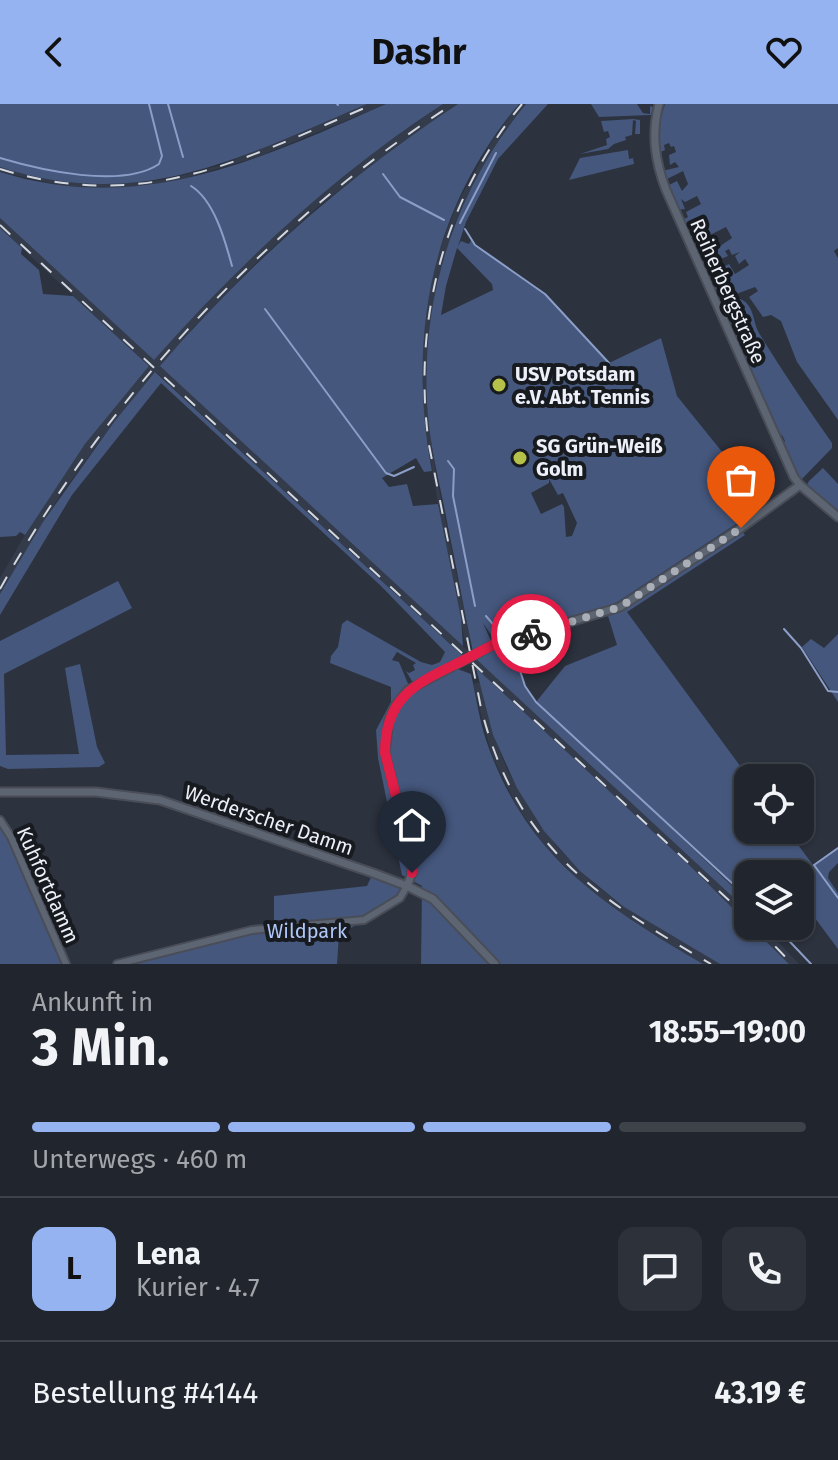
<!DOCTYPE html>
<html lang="de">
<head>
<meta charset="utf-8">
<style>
	:root { --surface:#21262e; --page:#2d323a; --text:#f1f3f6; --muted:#a2a5aa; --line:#3e434a; --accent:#95b2f1 }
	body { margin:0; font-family:"Fira Sans",sans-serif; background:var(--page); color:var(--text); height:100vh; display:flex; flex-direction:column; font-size:30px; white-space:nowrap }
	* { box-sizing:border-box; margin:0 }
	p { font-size:26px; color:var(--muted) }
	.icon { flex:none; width:44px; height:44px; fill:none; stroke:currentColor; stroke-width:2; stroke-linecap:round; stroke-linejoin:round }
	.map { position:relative; height:860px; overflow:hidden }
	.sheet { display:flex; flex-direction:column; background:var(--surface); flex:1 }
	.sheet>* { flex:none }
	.tools { position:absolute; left:734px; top:660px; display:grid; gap:16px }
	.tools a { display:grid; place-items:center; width:80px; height:80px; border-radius:16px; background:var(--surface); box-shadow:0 2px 6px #0004,0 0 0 2px var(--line); font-size:40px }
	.pin { position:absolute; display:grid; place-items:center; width:68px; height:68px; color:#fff; margin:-82px -34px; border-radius:50% 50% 50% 0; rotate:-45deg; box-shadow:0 0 8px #0007 }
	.pin .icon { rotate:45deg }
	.courier { position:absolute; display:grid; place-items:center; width:80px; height:80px; margin:-40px; border:6px solid #e11d48; border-radius:50%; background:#fff; color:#222; box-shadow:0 2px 10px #0007 }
	.head em { font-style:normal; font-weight:700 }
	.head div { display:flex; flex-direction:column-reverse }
	.head { display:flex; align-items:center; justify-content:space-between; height:136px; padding:0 32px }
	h1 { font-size:52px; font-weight:700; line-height:60px }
	.bar { display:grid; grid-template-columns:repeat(4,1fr); gap:12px 8px; align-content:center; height:96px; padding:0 32px }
	.bar i { height:10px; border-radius:6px; background:var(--line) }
	.bar .current { background:var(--accent) }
	.bar p { grid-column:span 4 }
	.line { display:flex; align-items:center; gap:20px; padding:0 32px; border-top:2px solid var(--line) }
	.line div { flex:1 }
	.round { display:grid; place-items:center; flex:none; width:84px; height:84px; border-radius:16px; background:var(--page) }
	header { display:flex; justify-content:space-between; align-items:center; height:104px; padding:0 32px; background:var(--accent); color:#111; font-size:36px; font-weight:700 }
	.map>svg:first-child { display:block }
</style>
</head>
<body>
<header><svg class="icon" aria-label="back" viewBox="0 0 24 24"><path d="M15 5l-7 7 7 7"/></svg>Dashr<svg class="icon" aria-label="heart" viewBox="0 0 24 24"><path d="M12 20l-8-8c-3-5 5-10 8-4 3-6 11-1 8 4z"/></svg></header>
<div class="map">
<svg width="838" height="860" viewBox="0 0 838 860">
	<rect width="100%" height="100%" fill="#2c323e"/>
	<g fill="#343c4c">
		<path d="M367 0H386L257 53 165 80 104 85 69 83 0 68V63L35 72 104 80 164 76 222 61Z"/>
		<path d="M443 0H458L402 38 320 101 258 157 191 226 274 367 714 775 748 807V818L156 268 114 318 59 393 0 490V474L30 422 85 340 149 262 0 124V114L154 256 217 186 291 116 375 47Z"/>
		<path d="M519 0H526L507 24 477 73 455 119 439 171 429 226 426 264 429 321 436 370 470 535 465 537 438 400 422 302 421 263 425 207 438 150 457 100 492 37Z"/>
		<path d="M481 578 493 631 508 667 538 718 560 746 596 781 624 803 720 860H703L631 817 590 788 544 741 516 701 492 651 473 580Z"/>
		<path d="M752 822H763L799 860H789Z"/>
	</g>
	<g fill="#45577d" fill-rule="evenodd">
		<path d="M0 0H367C241 53 141 109 0 63Z"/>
		<path d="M386 0H443C334 71 240 159 154 256L0 114V68C141 112 258 56 386 0Z"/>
		<path d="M458 0H519C430 106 407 234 432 367L424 368 416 354 382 374 389 383 407 380 413 402 438 400 461 514 463 542 160 262C247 161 346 73 458 0Z"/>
		<path d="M526 0H548L498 55 466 118 458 142 461 137 469 140 472 135 475 141 545 190 609 259 661 234 677 292 765 401 619 497 598 507 595 505 594 510 496 538 483 519 492 539 473 548C464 507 457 465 448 423 442 389 433 356 429 322 416 206 452 89 526 0ZM457 144 492 180 493 186 441 211 446 182ZM549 375 558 391 563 389 577 419 572 432 566 433 564 403 562 400 541 410 531 389 549 379Z"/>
		<path d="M591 0H637L643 9 650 10V2L653 3 651 11 599 13Z"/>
		<path d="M665 0H838V144L834 147 838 154V316L797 258 781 217 771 211 763 213 749 193 758 187 755 183 723 195 717 194 705 169 715 164 721 175 727 172 725 162 729 160 735 170 749 161 745 155 739 160 735 152 740 148 732 151 729 145 725 147 728 152 721 155 717 147 710 150 714 159 722 158 704 165 699 154 705 150 698 152 697 150 718 139 720 142 732 134 726 123 704 134 707 142 695 146 691 137 705 129 703 125 689 132 682 116 688 113 686 108 701 100 697 92 685 98 681 95 685 105 677 106 667 82 677 77 682 87 688 80 683 67 665 76 662 67 679 63 675 58 670 61 669 51 676 48 674 42 671 43 669 39 664 41 665 46 658 49 657 35 659 34 660 17Z"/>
		<path d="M633 15 640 16V30H635L636 17 633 16 632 31 625 33 626 36 614 40 608 45 580 50 607 41 606 35 610 33 608 27 604 28 601 17Z"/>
		<path d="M628 46 629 55 633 54 634 60 569 76 580 54Z"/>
		<path d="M0 124 22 144 21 150 39 166 43 190 73 192 149 262 85 340 25 431 20 428 16 432 0 433Z"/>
		<path d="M738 194C755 200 752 216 759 229 782 267 807 303 832 339V344L801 376 796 370 782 340 785 337 782 331 779 332 722 205 726 198Z"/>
		<path d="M155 268 464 553 413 579 406 567 409 569 415 566 413 561 416 559 397 548 392 556 399 558 409 582 397 603 412 585 455 564 471 570C476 592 479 614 486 636 526 753 603 801 703 860H421L422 782 402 771 378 654 376 626 391 598V583L330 559 331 552 338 543 342 520 347 516 421 558 432 561 440 558 445 548 381 482 161 279 72 391 0 511V490L43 418 114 318Z"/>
		<path d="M823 364 838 380V411L806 383 809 377Z"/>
		<path d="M741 426 745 431 627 508 749 674 748 722 746 721 755 735 751 726H787L813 761 838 743V759L829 768 828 774 838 789V845L800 794V770H748V784L738 785 636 691 748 797V807L475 554 496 542 511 537 525 582 536 598 565 562 617 541 608 512Z"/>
		<path d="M118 477 132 504 4 570 6 651 79 650 65 564 80 560 97 643 105 659 99 663 8 665 0 662V537Z"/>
		<path d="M838 530V598L802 543 811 535 824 544Z"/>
		<path d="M476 564 689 761 789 860H720L624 803 580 767 544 727 517 684 493 631Z"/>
		<path d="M0 716 62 860H0Z"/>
		<path d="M373 769 407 782 389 801 339 831 337 860H117L274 823V792L367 782Z"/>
	</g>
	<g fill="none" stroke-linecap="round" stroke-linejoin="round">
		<g stroke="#8b9ec8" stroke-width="2">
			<path d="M168 0 183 53"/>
			<path d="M337 0 338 1"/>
			<path d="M0 54C40 66 122 85 159 60L162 52 149 0"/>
			<path d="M383 70 400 93 444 116"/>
			<path d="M191 82C214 96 225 136 232 162"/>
			<path d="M460 119 496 49"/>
			<path d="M465 125 475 141 545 190 609 259"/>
			<path d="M265 205 386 369 394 372 414 363"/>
			<path d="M448 357 454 365 453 392 475 502"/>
			<path d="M486 512 497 525H506"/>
			<path d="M784 525 801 544 828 587 838 588"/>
			<path d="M514 548 525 582 536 598 748 794"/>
			<path d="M838 744 814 761 838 794"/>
			<path d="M775 822 811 860"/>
		</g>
		<g stroke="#494d57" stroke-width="10">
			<g id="minor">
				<path d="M0 716 11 733 66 860"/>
				<path d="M117 860 252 826 364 816 400 794 407 782"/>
			</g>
		</g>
		<g stroke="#494d57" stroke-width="11">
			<g id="tertiary">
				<path d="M659 0C651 30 655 57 666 86L794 373 800 381 838 413"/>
				<path d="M0 688H96L160 696 373 769 407 782 433 795 495 860"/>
				<path d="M407 782 412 769 413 759 385 649 389 615 396 601 408 586 495 540 620 503 741 424 800 381"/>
			</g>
		</g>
		<use href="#minor" stroke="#5e6572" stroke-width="6"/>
		<use href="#tertiary" stroke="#5e6572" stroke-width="7"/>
		<g stroke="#d3d7df" stroke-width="2" stroke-dasharray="14 14" stroke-linecap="butt">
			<path d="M522 0C443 96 412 219 429 341L481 604C516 742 595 793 711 860"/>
			<path d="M0 65C146 110 243 55 374 0"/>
			<path d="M0 121 748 814"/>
			<path d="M0 485C109 291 266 121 453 0"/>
			<path d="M756 822 792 860"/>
		</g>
	</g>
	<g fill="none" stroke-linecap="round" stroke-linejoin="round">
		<path stroke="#a9aeb7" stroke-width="8" stroke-dasharray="0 14.4" d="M531 530 620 503 741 424"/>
		<path stroke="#e11d48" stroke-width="10" d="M412 769 413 759 385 649C385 596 412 581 456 560 469 554 482 546 495 540 506 535 519 534 531 530"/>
	</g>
	<g fill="#b6c149" stroke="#171a1f" stroke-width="3">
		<circle cx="499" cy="281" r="8"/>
		<circle cx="520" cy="354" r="8"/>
	</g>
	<g text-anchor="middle" stroke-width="8" stroke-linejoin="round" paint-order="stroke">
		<g font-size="20" fill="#edf0f8" stroke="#171a1f">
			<text transform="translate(728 187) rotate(66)" y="7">Reiherbergstraße</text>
			<text transform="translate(269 716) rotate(19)" y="7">Werderscher Damm</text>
			<text transform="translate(48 781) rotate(66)" y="7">Kuhfortdamm</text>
		</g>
		<g font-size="20" font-weight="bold" fill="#edf0f8" stroke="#171a1f" text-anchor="start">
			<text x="515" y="277">USV Potsdam<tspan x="515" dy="23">e.V. Abt. Tennis</tspan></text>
			<text x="536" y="349">SG Grün-Weiß<tspan x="536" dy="23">Golm</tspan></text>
		</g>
		<g font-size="20" fill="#afc7f8" stroke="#171a1f">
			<text x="307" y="834">Wildpark</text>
		</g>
	</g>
</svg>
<div class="tools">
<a><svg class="icon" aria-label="locate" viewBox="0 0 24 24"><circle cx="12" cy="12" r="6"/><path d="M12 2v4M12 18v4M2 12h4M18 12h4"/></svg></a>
<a><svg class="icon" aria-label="layers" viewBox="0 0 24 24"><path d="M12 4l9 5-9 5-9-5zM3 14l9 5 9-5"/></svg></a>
</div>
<div class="pin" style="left:741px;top:424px;background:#ea580c"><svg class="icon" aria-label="bag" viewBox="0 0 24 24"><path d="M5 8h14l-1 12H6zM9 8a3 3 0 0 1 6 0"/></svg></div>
<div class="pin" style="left:412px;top:769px;background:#1f2937"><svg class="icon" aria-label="home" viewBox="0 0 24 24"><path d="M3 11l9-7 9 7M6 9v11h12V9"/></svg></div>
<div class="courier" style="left:531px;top:530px"><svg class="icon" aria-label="bike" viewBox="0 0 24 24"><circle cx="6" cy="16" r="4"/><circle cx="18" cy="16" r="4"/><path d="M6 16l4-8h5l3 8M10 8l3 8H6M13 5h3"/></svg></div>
</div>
<section class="sheet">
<div class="head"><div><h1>3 Min.</h1><p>Ankunft in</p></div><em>18:55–19:00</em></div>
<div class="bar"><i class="current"></i><i class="current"></i><i class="current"></i><i></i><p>Unterwegs · 460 m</p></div>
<div class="line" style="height:144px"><b class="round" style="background:var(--accent);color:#111">L</b><div><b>Lena</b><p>Kurier · 4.7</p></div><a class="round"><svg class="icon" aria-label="chat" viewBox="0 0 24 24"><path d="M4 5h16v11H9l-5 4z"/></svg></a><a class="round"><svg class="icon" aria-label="phone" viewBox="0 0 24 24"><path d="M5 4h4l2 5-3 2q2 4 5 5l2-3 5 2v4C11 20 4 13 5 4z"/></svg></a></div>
<div class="line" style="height:104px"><div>Bestellung #4144</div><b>43.19 €</b></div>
</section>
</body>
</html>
